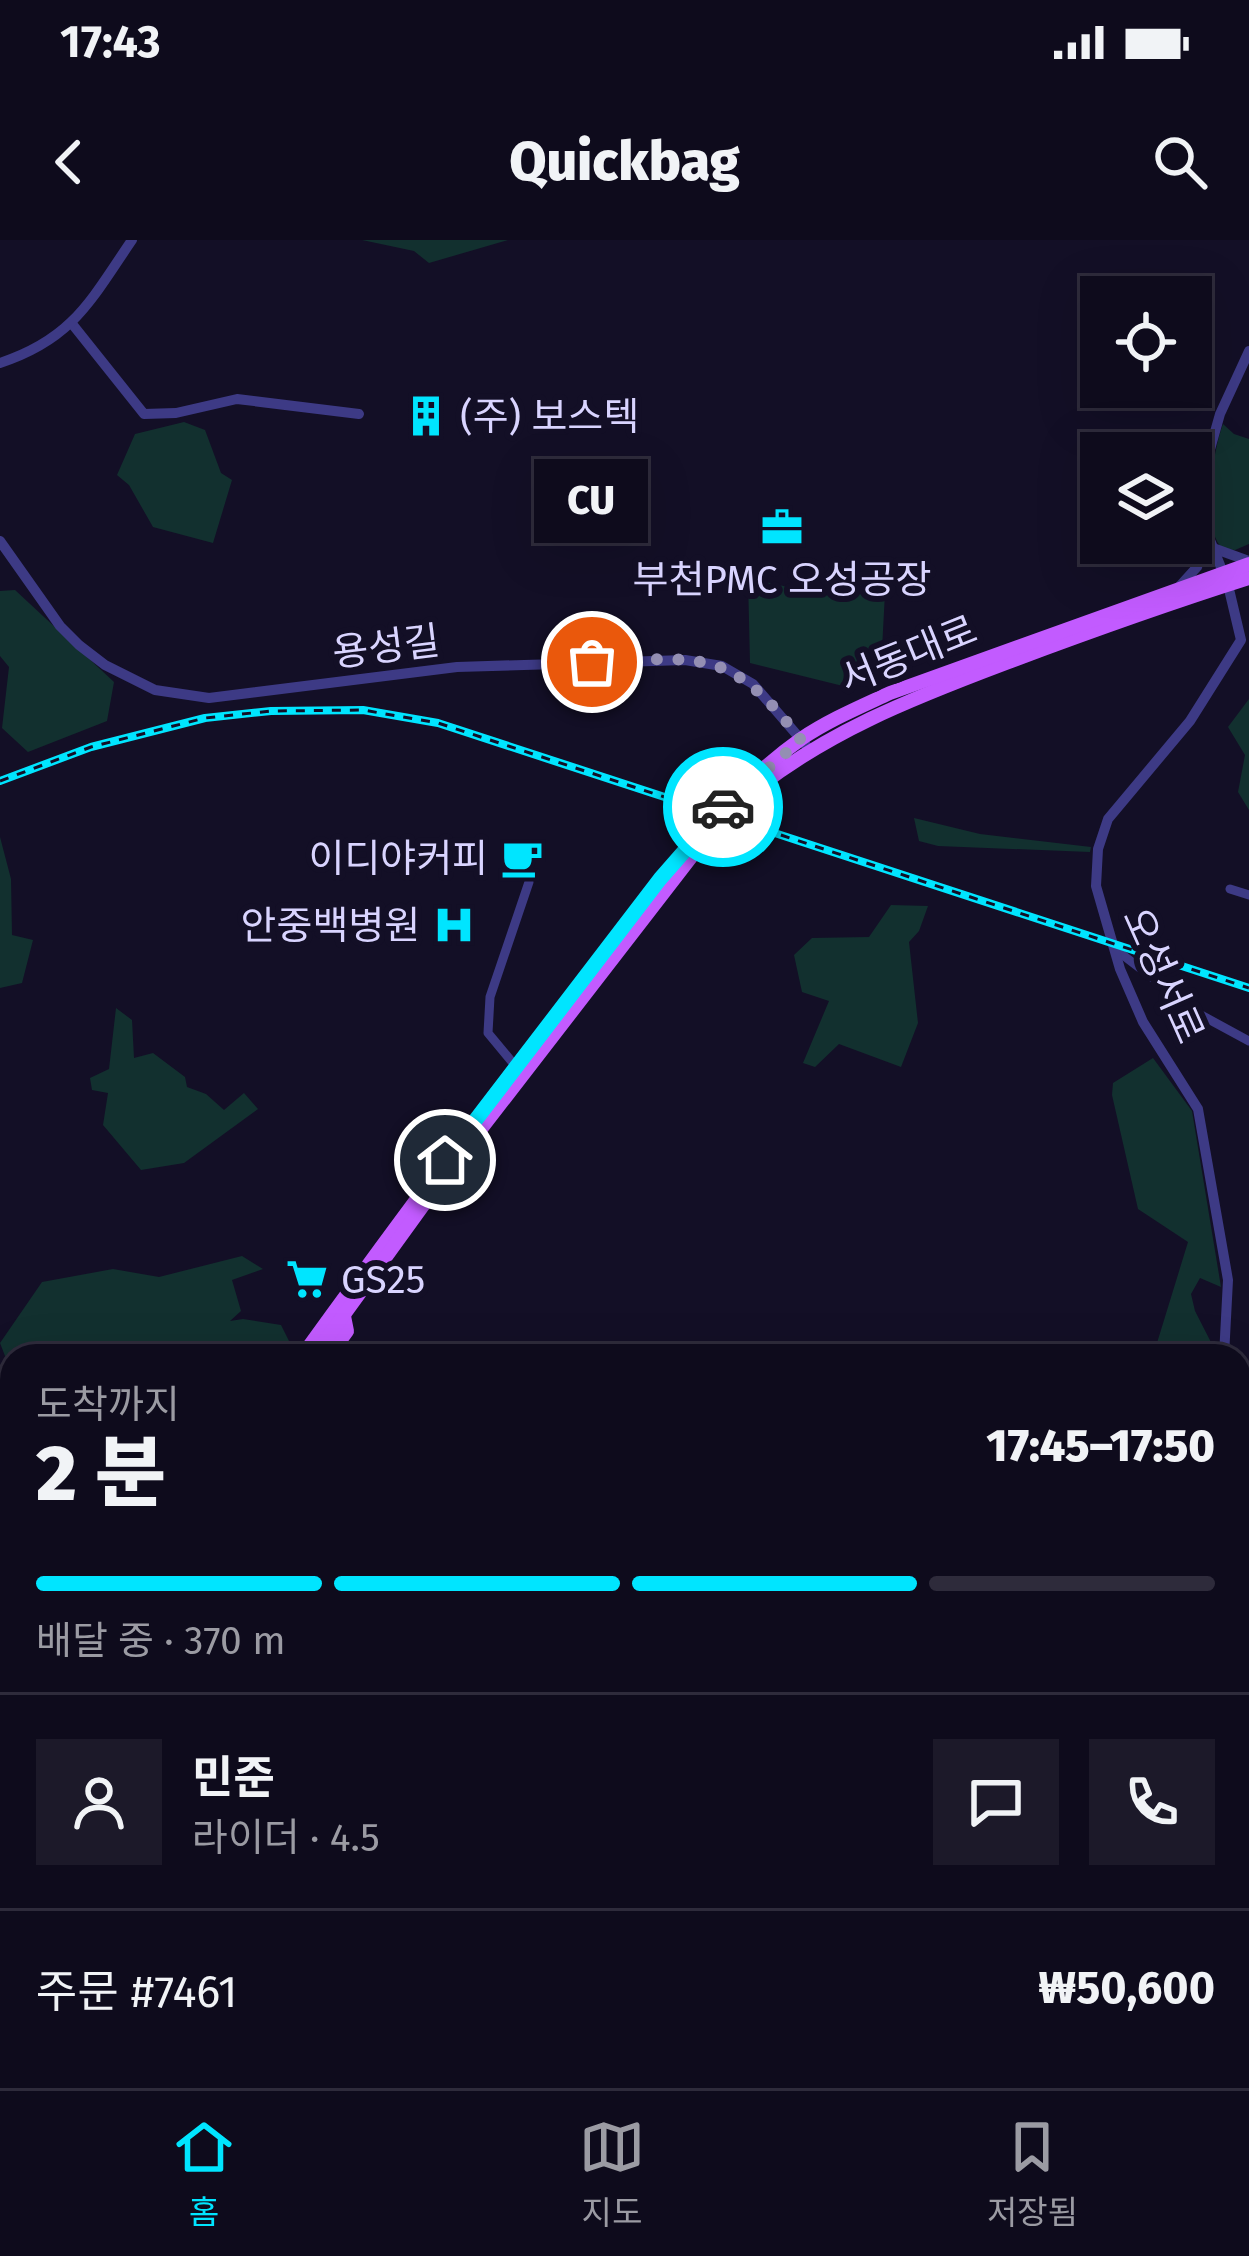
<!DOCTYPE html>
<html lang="ko">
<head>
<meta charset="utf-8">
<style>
	:root { --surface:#0e0b1c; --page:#1c1929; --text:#f1f3f6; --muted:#9b9ba3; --line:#2e2b3b; --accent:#00e5ff }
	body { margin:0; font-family:"Fira Sans","Noto Sans KR",sans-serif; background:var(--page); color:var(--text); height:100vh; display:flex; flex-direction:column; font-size:45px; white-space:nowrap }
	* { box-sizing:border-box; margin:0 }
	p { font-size:39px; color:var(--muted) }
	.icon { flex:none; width:66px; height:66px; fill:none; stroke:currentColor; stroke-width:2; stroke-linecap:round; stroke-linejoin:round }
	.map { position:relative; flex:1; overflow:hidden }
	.side { position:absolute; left:0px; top:1104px; width:1251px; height:744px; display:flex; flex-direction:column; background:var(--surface); border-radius:36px 36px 0 0; box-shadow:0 12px 48px #0002,0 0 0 3px var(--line) }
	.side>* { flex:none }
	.tools { position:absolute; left:1080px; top:36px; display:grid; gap:24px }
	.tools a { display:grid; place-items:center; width:132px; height:132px; border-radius:0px; background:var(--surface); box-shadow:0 12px 48px #0002,0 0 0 3px var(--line); font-size:60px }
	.pin { position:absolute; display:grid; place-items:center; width:102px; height:102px; color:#fff; margin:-51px; border:6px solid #fff; border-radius:50%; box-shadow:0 3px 12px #0007 }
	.courier { position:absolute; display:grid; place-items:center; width:120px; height:120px; margin:-60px; border:9px solid #00e5ff; border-radius:50%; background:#fff; color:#222; box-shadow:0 3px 15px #0007 }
	.bubble { position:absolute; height:84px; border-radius:0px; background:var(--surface); box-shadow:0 12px 48px #0002,0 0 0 3px var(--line); font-size:39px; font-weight:800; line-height:84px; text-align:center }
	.summary em { font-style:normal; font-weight:800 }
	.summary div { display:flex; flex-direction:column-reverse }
	.summary { display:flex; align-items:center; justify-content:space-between; height:204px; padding:0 36px }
	h1 { font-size:78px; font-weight:800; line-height:90px }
	.bar { display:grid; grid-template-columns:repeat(4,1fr); gap:18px 12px; align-content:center; height:144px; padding:0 36px }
	.bar i { height:15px; border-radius:9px; background:var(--line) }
	.bar .on { background:var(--accent) }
	.bar p { grid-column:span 4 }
	.line { display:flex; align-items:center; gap:30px; padding:0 36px; border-top:3px solid var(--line) }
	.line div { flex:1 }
	.round { display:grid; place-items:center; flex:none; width:126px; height:126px; border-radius:0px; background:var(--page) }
	.status { display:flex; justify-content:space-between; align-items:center; height:84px; padding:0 60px; background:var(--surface); direction:ltr }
	.status svg { height:33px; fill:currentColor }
	header { display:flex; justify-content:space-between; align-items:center; height:156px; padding:0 36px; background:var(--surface); font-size:54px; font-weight:800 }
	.tabs { display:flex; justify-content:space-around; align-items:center; height:168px; border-top:3px solid var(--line); background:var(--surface); font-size:33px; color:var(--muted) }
	.tabs a { display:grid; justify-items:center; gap:6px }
	.tabs .on { color:var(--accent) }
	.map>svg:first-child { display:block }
</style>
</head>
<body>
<div class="status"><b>17:43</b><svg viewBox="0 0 49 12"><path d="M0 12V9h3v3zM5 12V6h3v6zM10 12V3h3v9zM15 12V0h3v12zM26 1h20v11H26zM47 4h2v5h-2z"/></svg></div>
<header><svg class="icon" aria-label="back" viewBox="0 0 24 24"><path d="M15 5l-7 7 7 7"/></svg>Quickbag<svg class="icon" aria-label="search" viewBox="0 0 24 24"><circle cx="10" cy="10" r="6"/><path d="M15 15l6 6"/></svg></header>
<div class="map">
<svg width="1249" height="1848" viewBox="0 0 1249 1848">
	<rect width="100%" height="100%" fill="#130f26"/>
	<g fill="#12302f">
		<path d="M362 0H508L429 23 414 11Z"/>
		<path d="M184 182 205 190 221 233 232 240 213 303 153 287 129 245 117 235 135 194Z"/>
		<path d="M1223 184 1234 194 1249 199V304L1235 310 1223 309C1200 289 1213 211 1223 184Z"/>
		<path d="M886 333 881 429 843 446 750 423 748 338 806 351Z"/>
		<path d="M15 350 114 442 107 481 28 512 2 488 9 427 0 416V351Z"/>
		<path d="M1249 459V570L1238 552 1245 515 1228 487Z"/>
		<path d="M914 578 980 594 1091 607 1090 612 938 606 919 601Z"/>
		<path d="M0 597 11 639 12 695 33 700 22 743 0 748Z"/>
		<path d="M891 665 928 666 919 691 909 702 918 783 901 827 839 804 815 827 803 823 829 761 802 752 794 715 812 698 869 697Z"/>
		<path d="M116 768 132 780 134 818 153 813 185 837 187 847 206 854 224 870 244 853 258 869 184 923 141 930 103 885 108 853 92 850 90 838 109 829Z"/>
		<path d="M1153 818 1192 871 1221 1047 1200 1038 1191 1054 1195 1071 1218 1116H1153L1188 1002 1138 969 1112 855 1113 843Z"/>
		<path d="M242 1016 263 1029 232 1040 241 1071 230 1081 243 1079 281 1085 289 1101 278 1116H12V1134L0 1103 42 1042 113 1029 159 1037Z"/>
	</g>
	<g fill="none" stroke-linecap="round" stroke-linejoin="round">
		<g stroke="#0c2248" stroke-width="3">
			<path d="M0 1576 12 1569"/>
			<path d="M414 1836 415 1848"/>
		</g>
		<g stroke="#0c2248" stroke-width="15">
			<path d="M0 1692 12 1706"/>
			<path d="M120 1836 130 1848"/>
		</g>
		<g stroke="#3d3a85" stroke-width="9">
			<path d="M1230 649 1249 655"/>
			<path d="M1115 709 1201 775 1249 801"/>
			<path d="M517 828 488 793 490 757 529 642"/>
		</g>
		<g stroke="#3d3a85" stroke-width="10">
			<path d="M73 85 144 174 176 173 237 159 359 174"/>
			<path d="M0 123C73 99 91 60 132 0"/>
			<path d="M0 301 60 386 79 405 105 425 155 450 209 458 457 427 685 420 722 426 753 444 810 510"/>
			<path d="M1213 308 1249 321"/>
			<path d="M1178 348 1197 327 1207 298"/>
			<path d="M1224 1116 1228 1040 1198 869 1143 782 1120 729 1096 646 1098 609 1108 579 1190 481 1241 400 1228 345 1206 290 1207 220 1220 174 1249 111"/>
			<path d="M1068 1836 1079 1848"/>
		</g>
		<g stroke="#c25bff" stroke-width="14">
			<path d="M746 557C823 493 913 458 1006 423 1086 393 1167 364 1249 338"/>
			<path d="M426 962 456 953"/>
			<path d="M317 1112 336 1106 347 1091 344 1076"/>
			<path d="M302 1116C391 993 482 870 576 750 647 662 707 566 801 499 829 480 860 467 890 453L1249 324"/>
			<path d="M314 1116 440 942 705 599"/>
			<path d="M0 1497 12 1486"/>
			<path d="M0 1512 12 1502"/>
		</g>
		<g stroke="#00e5ff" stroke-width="8">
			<path id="rail" d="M0 541 91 507 205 478 271 471 363 470 438 483 1249 748"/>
		</g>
		<use href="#rail" stroke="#130f26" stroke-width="3" stroke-dasharray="9" stroke-linecap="butt"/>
	</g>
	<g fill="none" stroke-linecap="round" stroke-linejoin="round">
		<path stroke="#948fb3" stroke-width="12" stroke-dasharray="0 21.6" d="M592 422C702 418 729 406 801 500L723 567"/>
		<path stroke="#00e5ff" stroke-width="15" d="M445 920 660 639 723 567"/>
	</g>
	<defs>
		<g id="building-bare" transform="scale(3.24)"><path d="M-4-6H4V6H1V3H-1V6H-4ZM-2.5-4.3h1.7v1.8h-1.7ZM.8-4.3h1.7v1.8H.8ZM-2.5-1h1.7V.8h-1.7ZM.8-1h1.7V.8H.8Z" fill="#00e5ff" stroke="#130f26" stroke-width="2.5" paint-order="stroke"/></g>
		<g id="office-bare" transform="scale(3.24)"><path d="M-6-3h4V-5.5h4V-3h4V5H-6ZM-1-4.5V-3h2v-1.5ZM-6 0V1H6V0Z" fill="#00e5ff" stroke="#130f26" stroke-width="2.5" paint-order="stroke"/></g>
		<g id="cafe-bare" transform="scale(3.24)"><path d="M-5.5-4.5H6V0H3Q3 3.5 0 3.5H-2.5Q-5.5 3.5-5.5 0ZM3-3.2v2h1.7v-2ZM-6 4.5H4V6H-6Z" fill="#00e5ff" stroke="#130f26" stroke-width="2.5" paint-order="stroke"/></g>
		<g id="hospital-bare" transform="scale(3.24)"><path d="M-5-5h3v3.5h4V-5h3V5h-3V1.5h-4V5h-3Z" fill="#00e5ff" stroke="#130f26" stroke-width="2.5" paint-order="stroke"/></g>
		<g id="supermarket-bare" transform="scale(3.24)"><path d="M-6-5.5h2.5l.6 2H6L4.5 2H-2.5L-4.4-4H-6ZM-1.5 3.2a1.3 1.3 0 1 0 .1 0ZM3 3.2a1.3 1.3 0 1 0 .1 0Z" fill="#00e5ff" stroke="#130f26" stroke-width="2.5" paint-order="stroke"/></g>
	</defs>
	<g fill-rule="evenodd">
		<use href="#building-bare" x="426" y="176"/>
		<use href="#office-bare" x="782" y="287"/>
		<use href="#cafe-bare" x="522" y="618"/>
		<use href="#hospital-bare" x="454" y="685"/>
		<use href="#supermarket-bare" x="307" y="1039"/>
	</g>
	<g text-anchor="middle" stroke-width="12" stroke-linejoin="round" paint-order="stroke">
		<g font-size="39" fill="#d9d4ff" stroke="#130f26" text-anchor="start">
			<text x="460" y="190">(주) 보스텍</text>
			<text x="782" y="353" text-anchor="middle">부천PMC 오성공장</text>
			<text x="488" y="632" text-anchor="end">이디야커피</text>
			<text x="420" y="699" text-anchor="end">안중백병원</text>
			<text x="341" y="1053">GS25</text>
		</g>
		<g font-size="39" fill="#d9d4ff" stroke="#130f26">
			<text transform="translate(386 406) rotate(-7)" y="14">용성길</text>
			<text transform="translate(908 414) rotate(-22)" y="14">서동대로</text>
			<text transform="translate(1164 735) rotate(66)" y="14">오성서로</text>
		</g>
	</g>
</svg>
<div class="tools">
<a><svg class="icon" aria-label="locate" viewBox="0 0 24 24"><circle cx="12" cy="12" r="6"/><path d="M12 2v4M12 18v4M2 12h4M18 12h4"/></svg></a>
<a><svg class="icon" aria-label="layers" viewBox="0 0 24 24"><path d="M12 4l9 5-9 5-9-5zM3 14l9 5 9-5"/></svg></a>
</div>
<div class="pin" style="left:592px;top:422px;background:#ea580c"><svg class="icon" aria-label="bag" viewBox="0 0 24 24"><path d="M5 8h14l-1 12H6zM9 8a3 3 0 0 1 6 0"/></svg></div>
<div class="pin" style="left:445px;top:920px;background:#1f2937"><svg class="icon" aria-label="home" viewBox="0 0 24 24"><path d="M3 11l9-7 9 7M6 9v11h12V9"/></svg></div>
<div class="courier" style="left:723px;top:567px"><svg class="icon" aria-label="car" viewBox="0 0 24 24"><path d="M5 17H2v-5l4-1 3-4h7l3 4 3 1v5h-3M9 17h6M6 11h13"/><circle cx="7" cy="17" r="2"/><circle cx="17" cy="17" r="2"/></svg></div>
<div class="bubble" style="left:534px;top:219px;width:114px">CU</div>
<section class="side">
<div class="summary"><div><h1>2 분</h1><p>도착까지</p></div><em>17:45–17:50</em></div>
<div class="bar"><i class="on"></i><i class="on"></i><i class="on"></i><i></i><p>배달 중 · 370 m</p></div>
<div class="line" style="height:216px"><a class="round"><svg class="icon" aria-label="person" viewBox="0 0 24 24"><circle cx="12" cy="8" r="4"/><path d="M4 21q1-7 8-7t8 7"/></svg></a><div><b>민준</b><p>라이더 · 4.5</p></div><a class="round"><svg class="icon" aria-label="chat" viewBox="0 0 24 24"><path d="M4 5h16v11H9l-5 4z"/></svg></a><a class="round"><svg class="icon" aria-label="phone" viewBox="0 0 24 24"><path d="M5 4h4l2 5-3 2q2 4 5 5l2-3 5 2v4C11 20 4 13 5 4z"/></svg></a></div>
<div class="line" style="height:156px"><div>주문 #7461</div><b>₩50,600</b></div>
</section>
</div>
<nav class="tabs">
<a class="on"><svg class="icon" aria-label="home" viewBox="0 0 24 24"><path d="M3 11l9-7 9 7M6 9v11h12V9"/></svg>홈</a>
<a><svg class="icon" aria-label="map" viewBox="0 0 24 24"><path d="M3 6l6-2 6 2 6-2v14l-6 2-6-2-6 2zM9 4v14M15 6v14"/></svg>지도</a>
<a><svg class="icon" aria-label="saved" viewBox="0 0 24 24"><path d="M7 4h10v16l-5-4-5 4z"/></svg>저장됨</a>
</nav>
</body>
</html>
